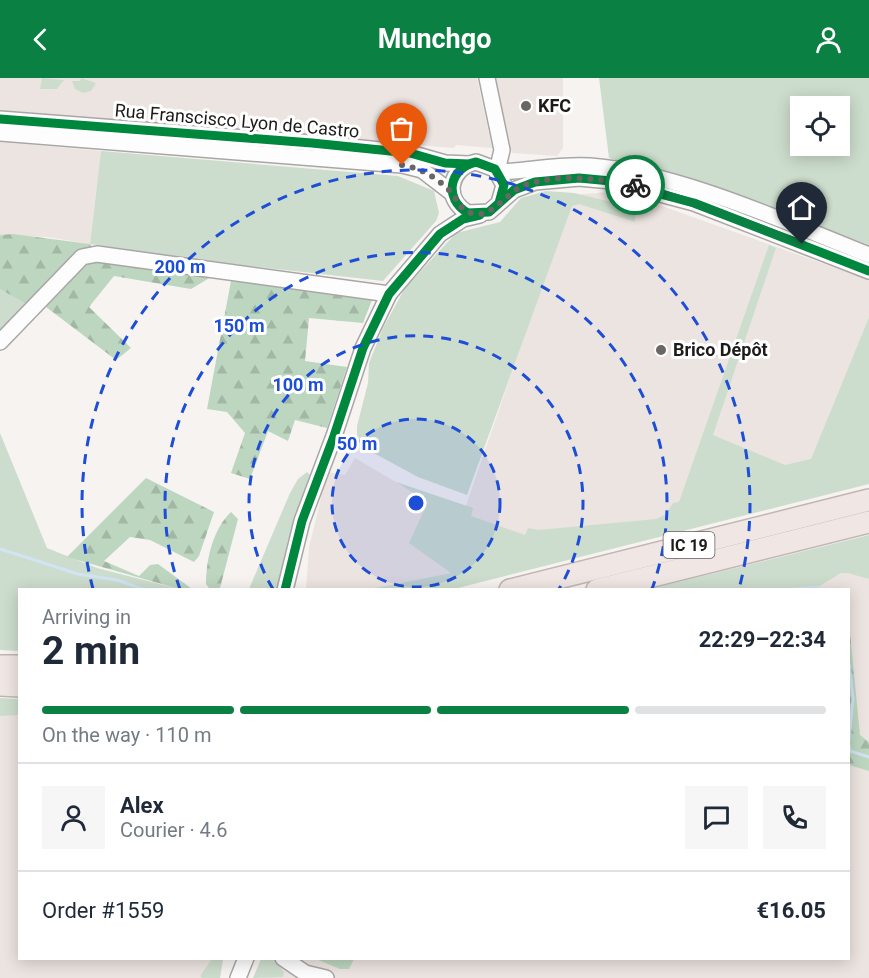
<!DOCTYPE html>
<html lang="en">
<head>
<meta charset="utf-8">
<style>
	:root { --surface:#fff; --page:#f6f6f7; --text:#1f2937; --muted:#747a83; --line:#e0e1e3; --accent:#0b8043 }
	body { margin:0; font-family:Roboto,sans-serif; background:var(--page); color:var(--text); height:100vh; display:flex; flex-direction:column; font-size:22px; white-space:nowrap }
	* { box-sizing:border-box; margin:0 }
	p { font-size:20px; color:var(--muted) }
	.icon { flex:none; width:33px; height:33px; fill:none; stroke:currentColor; stroke-width:2; stroke-linecap:round; stroke-linejoin:round }
	.map { position:relative; flex:1; overflow:hidden }
	.panel { position:absolute; left:18px; top:510px; width:832px; height:372px; display:flex; flex-direction:column; background:var(--surface); border-radius:0px; box-shadow:0 3px 15px #0003 }
	.panel>* { flex:none }
	.controls { position:absolute; left:790px; top:18px; display:grid; gap:12px }
	.controls a { display:grid; place-items:center; width:60px; height:60px; border-radius:0px; background:var(--surface); box-shadow:0 3px 15px #0003; font-size:30px }
	.pin { position:absolute; display:grid; place-items:center; width:51px; height:51px; color:#fff; margin:-62px -26px; border-radius:50% 50% 50% 0; rotate:-45deg; box-shadow:0 0 6px #0007 }
	.pin .icon { rotate:45deg }
	.courier { position:absolute; display:grid; place-items:center; width:60px; height:60px; margin:-30px; border:4px solid #0b8043; border-radius:50%; background:#fff; color:#222; box-shadow:0 2px 8px #0007 }
	.overview em { font-style:normal; font-weight:700 }
	.overview div { display:flex; flex-direction:column-reverse }
	.overview { display:flex; align-items:center; justify-content:space-between; height:102px; padding:0 24px }
	h1 { font-size:39px; font-weight:700; line-height:45px }
	.bar { display:grid; grid-template-columns:repeat(4,1fr); gap:9px 6px; align-content:center; height:72px; padding:0 24px }
	.bar i { height:8px; border-radius:4px; background:var(--line) }
	.bar .active { background:var(--accent) }
	.bar p { grid-column:span 4 }
	.line { display:flex; align-items:center; gap:15px; padding:0 24px; border-top:2px solid var(--line) }
	.line div { flex:1 }
	.round { display:grid; place-items:center; flex:none; width:63px; height:63px; border-radius:0px; background:var(--page) }
	header { display:flex; justify-content:space-between; align-items:center; height:78px; padding:0 24px; background:var(--accent); color:#fff; font-size:27px; font-weight:700 }
	.map>svg:first-child { display:block }
</style>
</head>
<body>
<header><svg class="icon" aria-label="back" viewBox="0 0 24 24"><path d="M15 5l-7 7 7 7"/></svg>Munchgo<svg class="icon" aria-label="person" viewBox="0 0 24 24"><circle cx="12" cy="8" r="4"/><path d="M4 21q1-7 8-7t8 7"/></svg></header>
<div class="map">
<svg width="869" height="900" viewBox="0 0 869 900">
	<defs>
		<pattern id="forest-firs" width="22" height="20" patternUnits="userSpaceOnUse" patternTransform="scale(1.5)"><rect width="22" height="20" fill="#bdd6c0"/><path d="M5 1l3.5 6h-7zM16 11l3.5 6h-7z" fill="#a2b7a4"/></pattern>
	</defs>
	<rect width="100%" height="100%" fill="#f6f3f1"/>
	<g fill="#ece4e0">
		<path d="M0 0H477L492 70 456 67 454 70 220 51 216 49 215 41 201 40 200 46 189 45 187 48 0 32Z"/>
		<path d="M495 0H563V70L557 78 512 75Z"/>
		<path d="M0 64 101 73 90 166 48 159 0 157Z"/>
		<path d="M620 113 869 202V239L804 399 559 475 462 439 573 117Z"/>
		<path d="M355 380 428 423 451 495 370 511 306 512 309 470 327 394 345 397Z"/>
		<path d="M869 475V900H262L274 880H849V512L718 511Z"/>
		<path d="M0 635 19 636 20 880 223 881 220 900H0Z"/>
	</g>
	<g fill="#cdddcd" fill-rule="evenodd">
		<path d="M42 0 64 2 57 11H40Z"/>
		<path d="M81 0 96 5 91 13 83 15 75 11 72 3H80Z"/>
		<path d="M599 0H869V167L715 109 609 80ZM801 28H840V68H801Z"/>
		<path d="M101 73 398 98 434 113 439 135 436 143 383 203 205 183 90 166Z"/>
		<path d="M546 113 574 115 628 128 635 133V144L579 126 572 128 467 417 418 399 357 366V348L368 305 369 285 383 250 405 210 456 155 500 144 521 120Z"/>
		<path d="M769 167 776 170 713 357 785 387 811 381 869 239V406L454 511H370L451 495 409 465 428 424 396 404 473 430 471 438 525 457 528 450 538 452 656 441 665 437 673 425 679 424Z"/>
		<path d="M0 211 29 228 0 258Z"/>
		<path d="M0 355 47 470 97 490 179 511 20 512 19 573 0 572Z"/>
		<path d="M307 394 310 397 288 462 277 511H249L290 415 298 401Z"/>
		<path d="M869 457V501L848 495H841L813 512 650 511Z"/>
		<path d="M0 620 19 621V637L0 638Z"/>
		<path d="M212 881H223L220 900H202L200 898Z"/>
		<path d="M261 881H273L284 894 283 899 253 900Z"/>
	</g>
	<g fill="url(#forest-firs)">
		<path d="M13 156 90 166 102 182 211 199 191 211 114 198 89 229 131 270 116 282 46 229 29 228 0 211V157Z"/>
		<path d="M231 203 374 217 363 245 309 240 305 283 347 289 327 350 295 342 288 363 268 353 250 401 231 395 245 355 227 334 207 331Z"/>
		<path d="M146 400 214 434 199 478 194 484 150 462 130 459 104 483 139 498 150 487 158 486 192 511H179L67 479Z"/>
		<path d="M231 434 238 441 220 510H209L206 506C206 481 213 451 231 434Z"/>
		<path d="M849 545 860 657 869 664V693L849 687Z"/>
		<path d="M316 881H354L349 891H340Z"/>
	</g>
	<g fill="none" stroke-linecap="round" stroke-linejoin="round">
		<g stroke="#d1e4f4" stroke-width="3">
			<path d="M0 471 78 496 117 502 145 512"/>
			<path d="M784 512 817 509"/>
			<path d="M849 585 853 621 849 662"/>
			<path d="M849 667 850 673 869 679"/>
		</g>
		<g stroke="#a9a7a6" stroke-width="18">
			<g id="minor">
				<path d="M487 0 502 72 497 93"/>
				<path d="M0 41 312 65 410 75 445 85 469 86"/>
				<path d="M0 55 402 87 422 92 452 115"/>
				<path d="M498 94C528 93 559 86 590 88 676 94 788 145 869 177"/>
				<path d="M499 125 504 107 495 91 476 84C449 90 443 121 468 135L489 134 514 112 535 104 579 100 611 103 694 125 869 193"/>
				<path d="M0 264 82 179 97 176 389 216"/>
				<path d="M285 512 302 443 334 358 363 270 389 216 440 156 463 141 480 137"/>
				<path d="M283 880 305 895 326 900"/>
				<path d="M238 900 246 880"/>
			</g>
		</g>
		<g stroke="#c1b6b3" stroke-width="24">
			<g id="highway">
				<path d="M510 512 869 422"/>
				<path d="M597 512 869 444"/>
				<path d="M0 588H20"/>
				<path d="M0 607 20 608"/>
			</g>
		</g>
		<use href="#minor" stroke="#fefdfd" stroke-width="15"/>
		<use href="#highway" stroke="#f0e6e4" stroke-width="21"/>
		<g stroke="#fff" stroke-width="13">
			<g id="cycleway">
				<path d="M0 41 312 65 410 75 445 85 469 86"/>
				<path d="M499 125 504 107 495 91 476 84C449 90 443 121 468 135L489 134 514 112 535 104 579 100 611 103 694 125 869 193"/>
				<path d="M285 512 302 443 334 358 363 270 389 216 440 156 463 141 480 137"/>
			</g>
		</g>
		<use href="#cycleway" stroke="#00873e" stroke-width="9"/>
	</g>
	<g fill="none" stroke-linecap="round" stroke-linejoin="round">
		<path stroke="#696765" stroke-width="6" stroke-dasharray="0 10.8" d="M402 87C421 90 436 99 450 113 459 122 459 134 475 136 495 138 507 113 525 107 559 95 600 101 635 107"/>
		<path stroke="#0b8043" stroke-width="8" d="M635 107 693 125 802 166"/>
	</g>
	<circle cx="416" cy="425" r="84" fill="#1d4ed8" fill-opacity=".12"/>
	<g fill="none" stroke="#1d4ed8" stroke-width="3" stroke-dasharray="10 8">
		<circle cx="416" cy="425" r="84"/>
		<path d="M273 511A167 167 0 1 1 559 511"/>
		<path d="M180 511A251 251 0 1 1 652 511"/>
		<path d="M93 511A334 334 0 1 1 739 511"/>
	</g>
	<g fill="#696765" stroke="#fff" stroke-width="2">
		<circle cx="526" cy="28" r="6"/>
		<circle cx="661" cy="272" r="6"/>
	</g>
	<g text-anchor="middle" stroke-width="6" stroke-linejoin="round" paint-order="stroke">
		<rect fill="#fff" stroke="#615f5f" stroke-width="1.5" x="663.5" y="454" width="51" height="26" rx="4.5"/>
		<g font-size="16" font-weight="bold" fill="#1d1b1a">
			<text x="689" y="473">IC 19</text>
		</g>
		<g font-size="18" font-weight="bold" fill="#1d1b1a" stroke="#fff" text-anchor="start">
			<text x="538" y="34">KFC</text>
			<text x="673" y="278">Brico Dépôt</text>
		</g>
		<g font-size="18" fill="#1d1b1a" stroke="#fff">
			<text transform="translate(237 43) rotate(5)" y="6">Rua Franscisco Lyon de Castro</text>
		</g>
	</g>
	<circle cx="416" cy="425" r="9" fill="#1d4ed8" stroke="#fff" stroke-width="3"/>
	<g font-size="18" text-anchor="middle" font-weight="bold" fill="#1d4ed8" stroke="#fff" stroke-width="6" stroke-linejoin="round" paint-order="stroke">
		<text x="180" y="195">200 m</text>
		<text x="239" y="254">150 m</text>
		<text x="298" y="313">100 m</text>
		<text x="357" y="372">50 m</text>
	</g>
</svg>
<div class="controls">
<a><svg class="icon" aria-label="locate" viewBox="0 0 24 24"><circle cx="12" cy="12" r="6"/><path d="M12 2v4M12 18v4M2 12h4M18 12h4"/></svg></a>
</div>
<div class="pin" style="left:402px;top:87px;background:#ea580c"><svg class="icon" aria-label="bag" viewBox="0 0 24 24"><path d="M5 8h14l-1 12H6zM9 8a3 3 0 0 1 6 0"/></svg></div>
<div class="pin" style="left:802px;top:166px;background:#1f2937"><svg class="icon" aria-label="home" viewBox="0 0 24 24"><path d="M3 11l9-7 9 7M6 9v11h12V9"/></svg></div>
<div class="courier" style="left:635px;top:107px"><svg class="icon" aria-label="bike" viewBox="0 0 24 24"><circle cx="6" cy="16" r="4"/><circle cx="18" cy="16" r="4"/><path d="M6 16l4-8h5l3 8M10 8l3 8H6M13 5h3"/></svg></div>
<section class="panel">
<div class="overview"><div><h1>2 min</h1><p>Arriving in</p></div><em>22:29–22:34</em></div>
<div class="bar"><i class="active"></i><i class="active"></i><i class="active"></i><i></i><p>On the way · 110 m</p></div>
<div class="line" style="height:108px"><a class="round"><svg class="icon" aria-label="person" viewBox="0 0 24 24"><circle cx="12" cy="8" r="4"/><path d="M4 21q1-7 8-7t8 7"/></svg></a><div><b>Alex</b><p>Courier · 4.6</p></div><a class="round"><svg class="icon" aria-label="chat" viewBox="0 0 24 24"><path d="M4 5h16v11H9l-5 4z"/></svg></a><a class="round"><svg class="icon" aria-label="phone" viewBox="0 0 24 24"><path d="M5 4h4l2 5-3 2q2 4 5 5l2-3 5 2v4C11 20 4 13 5 4z"/></svg></a></div>
<div class="line" style="height:78px"><div>Order #1559</div><b>€16.05</b></div>
</section>
</div>
</body>
</html>
